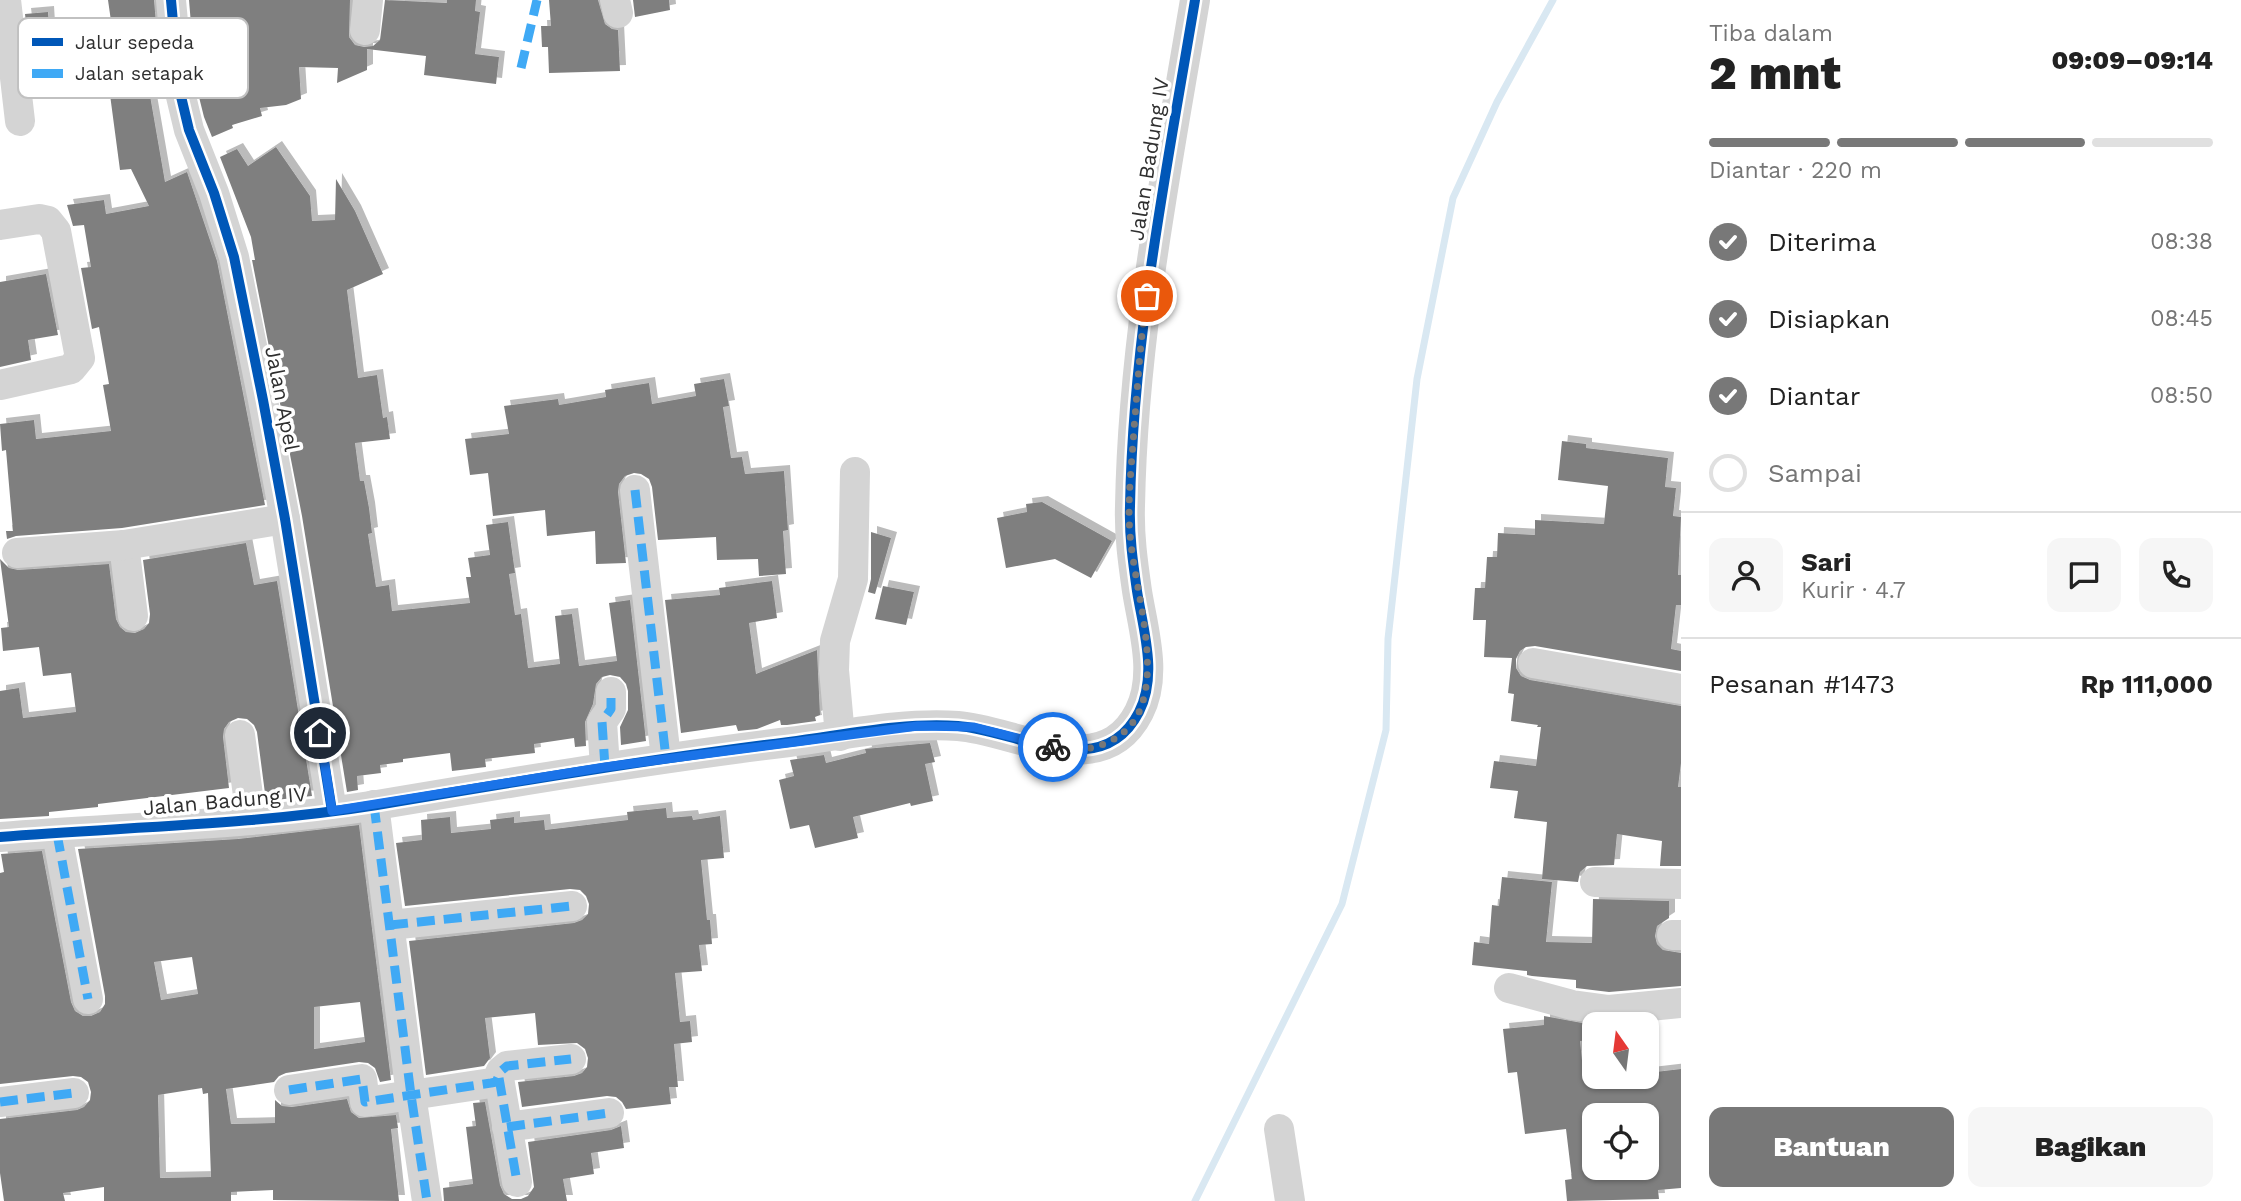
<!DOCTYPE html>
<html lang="id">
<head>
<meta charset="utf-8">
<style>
	:root { --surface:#fff; --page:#f6f6f6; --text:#222; --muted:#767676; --line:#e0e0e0; --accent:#787878 }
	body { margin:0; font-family:"Work Sans",sans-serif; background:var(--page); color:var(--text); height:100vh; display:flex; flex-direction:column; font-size:26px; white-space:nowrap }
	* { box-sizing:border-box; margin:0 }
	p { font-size:23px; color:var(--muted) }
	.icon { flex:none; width:38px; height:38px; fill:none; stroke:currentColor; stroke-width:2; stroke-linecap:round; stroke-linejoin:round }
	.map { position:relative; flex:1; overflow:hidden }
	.drawer { display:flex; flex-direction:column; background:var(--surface); width:560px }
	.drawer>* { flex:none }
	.needle { width:46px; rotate:346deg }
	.controls { position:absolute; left:1582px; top:1012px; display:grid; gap:14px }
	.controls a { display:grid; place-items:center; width:77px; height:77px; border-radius:14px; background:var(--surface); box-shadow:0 2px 5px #0004; font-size:35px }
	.pin { position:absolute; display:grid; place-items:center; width:60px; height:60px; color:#fff; margin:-30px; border:4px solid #fff; border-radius:50%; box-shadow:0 2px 7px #0007 }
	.courier { position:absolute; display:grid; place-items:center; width:70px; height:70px; margin:-35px; border:5px solid #1a73e8; border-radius:50%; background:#fff; color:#222; box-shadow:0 2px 9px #0007 }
	.headline em { font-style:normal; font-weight:800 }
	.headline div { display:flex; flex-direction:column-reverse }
	.headline { display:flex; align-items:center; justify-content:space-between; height:119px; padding:0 28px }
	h1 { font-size:46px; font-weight:800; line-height:52px }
	.bar { display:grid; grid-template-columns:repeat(4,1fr); gap:10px 7px; align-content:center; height:84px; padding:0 28px }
	.bar i { height:9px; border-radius:5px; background:var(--line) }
	.bar .on { background:var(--accent) }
	.bar p { grid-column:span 4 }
	.line { display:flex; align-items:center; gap:18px; padding:0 28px; border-top:2px solid var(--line) }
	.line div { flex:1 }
	.round { display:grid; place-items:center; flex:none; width:74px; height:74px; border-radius:14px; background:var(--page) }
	ol { padding:0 28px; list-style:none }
	li { display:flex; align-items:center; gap:21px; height:77px }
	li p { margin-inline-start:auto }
	li .icon { padding:7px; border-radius:50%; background:var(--accent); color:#fff; stroke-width:4 }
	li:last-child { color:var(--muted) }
	li i { width:38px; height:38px; border:4px solid var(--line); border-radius:50% }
	.action { display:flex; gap:14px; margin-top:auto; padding:14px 28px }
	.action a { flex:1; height:80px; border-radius:14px; background:var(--accent); color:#fff; font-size:28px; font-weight:800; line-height:80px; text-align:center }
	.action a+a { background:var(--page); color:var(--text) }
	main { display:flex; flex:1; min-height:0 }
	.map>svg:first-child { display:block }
</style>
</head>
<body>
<main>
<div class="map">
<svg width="1681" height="1201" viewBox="0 0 1681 1201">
	<defs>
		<filter id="shadow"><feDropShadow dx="6" dy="-6" stdDeviation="0" flood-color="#0004"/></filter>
	</defs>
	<rect width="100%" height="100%" fill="#fff"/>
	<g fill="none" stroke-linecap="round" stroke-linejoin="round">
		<path stroke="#d9e8f2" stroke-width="7" d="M1195 1201 1342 904 1386 730 1388 639 1417 379 1453 198 1497 102 1553 0"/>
	</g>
	<g fill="#7f7f7f" fill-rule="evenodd" filter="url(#shadow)">
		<path d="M108 0H154L159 58 144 61 165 182 187 172 217 261 265 505 122 528 16 536 7 539 6 531H13L6 450 2 451 0 424 34 420 36 439 111 431 103 385 109 384 99 327 92 329 81 268 91 267 84 225 73 226 67 205 104 200 106 214 149 206 131 169 120 170 107 72 118 70Z"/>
		<path d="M189 0H350L349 37 355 45 364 47 373 46 380 40 385 0 447 3V0H476L475 11 480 12 475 54 499 57 496 84 424 75 426 56 367 49V70L337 83 338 68 299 67 301 99 286 105 260 108 262 116 232 125 233 128 212 137 204 117 196 85Z"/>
		<path d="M549 0H598L605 24 612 29 618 30 620 71 549 73 548 47H542L541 26H551Z"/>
		<path d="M633 0H669L670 10 635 17Z"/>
		<path d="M48 12 50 43 29 45 25 14Z"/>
		<path d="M276 147 310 196 312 221 335 220 336 179 355 211 383 274 347 290 358 378 377 375 383 418 387 417 390 439 355 443 360 481H364L369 508 372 533 368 534 376 587 389 585 392 611 470 603 466 577H471L468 558 490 555 486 525 508 522 515 573 509 574 515 615 521 614 528 668 560 664 555 616 572 614 579 666 617 661 609 603 630 600 646 741 621 745 620 727 628 710V691L626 684 620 677 610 675 602 677 596 684 593 704 585 722 586 746 575 747 574 738 534 744 535 753 485 759 486 767 452 771 450 753 403 759V762L380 765 381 773 357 776 358 790 347 792 302 516 252 260H255L251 237 220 157 237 149 248 166Z"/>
		<path d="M46 274 58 335 28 340 31 360 0 367V282Z"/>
		<path d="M724 379 729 406 723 407 731 458 742 457 745 474 784 471 788 530 783 531 786 574 759 576 758 559 717 560 716 537 658 540 652 487 649 479 641 474 634 473 625 476 619 484 618 492 626 563 596 564 595 531 547 536 545 510 493 516 488 473 470 475 465 439 509 434 504 406 558 399 559 405 606 397 605 390 649 383 652 404 696 396 694 384Z"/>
		<path d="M1562 441 1586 444V448L1668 458 1665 487 1676 488 1673 516 1681 517 1678 575H1681V605H1676L1671 649 1681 651V671L1535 646 1526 647 1520 651 1516 659V668L1521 676 1530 680 1681 706V763L1678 787H1681V866H1660L1662 841 1617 834 1614 865 1587 866 1580 872 1578 882 1542 879 1547 822 1514 818 1518 791 1490 788 1494 761 1536 766 1541 727H1537L1538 725 1511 721 1514 694 1508 693 1512 658 1484 657 1486 620H1473L1475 588H1485L1487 557H1497L1498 533 1535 535V520L1604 524 1608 486 1558 480Z"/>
		<path d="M1042 502 1112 541 1091 578 1055 559 1006 568 997 518 1027 512 1026 504Z"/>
		<path d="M871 532 891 538 875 594 868 592 871 579Z"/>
		<path d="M246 543 254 585 277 581 312 796 266 801 257 732 254 725 247 719 238 718 229 722 224 729 223 737 229 788 98 804V807L49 812V816L0 819V691L19 688 23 718 76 712 71 673 43 676 39 647 3 651 1 628 9 627 0 559 9 568 18 570 109 564 116 619 120 627 126 632 135 633 144 629 149 623 150 614 143 560Z"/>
		<path d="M772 581 777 618 749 623 756 674 817 650 820 715 815 717 816 721 787 725H781L780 720 757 729 738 731 736 725 681 733 665 600 720 595 719 588Z"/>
		<path d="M883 586 914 592 906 625 875 619Z"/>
		<path d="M930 743 935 762 925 764 933 801 911 806 910 803 853 817 858 838 815 848 809 825 790 829 779 780 794 776 790 760 824 755 826 763 866 753 865 749Z"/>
		<path d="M666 808 667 818 692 816 693 820 720 816 724 858 701 860 707 920H710L712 944 699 945 702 971 675 973 680 1022 690 1021 692 1042 674 1044 678 1087H669L671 1104 626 1109 622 1102 616 1097 607 1096 522 1107 518 1082 574 1076 582 1073 587 1067 588 1058 585 1049 577 1043 538 1045 535 1013 485 1018 490 1058 484 1066 426 1075 409 941 574 923 582 920 588 914 589 904 586 896 580 890 570 889 405 906 396 843 422 840 421 820 450 817 451 833 491 829 490 820 514 817V823L544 820 545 830 628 820 627 812Z"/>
		<path d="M359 825 391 1080 380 1082 375 1068 368 1063 359 1062 286 1073 279 1076 274 1082 226 1089 231 1124 275 1123V1100L282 1106 292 1107 347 1099 351 1112 359 1118 396 1115 398 1128 391 1129 399 1201 273 1200V1190L231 1192V1201H104V1187L63 1193 65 1201H4L0 1173V1119L77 1110 84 1107 90 1100 91 1092 88 1082 81 1077 73 1076 0 1084V873L4 872 1 854 42 851 71 1002 75 1011 83 1016H91L100 1012 105 1004V996L78 849 238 839ZM192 957 198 994 161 1000 154 962ZM360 1002 365 1042 314 1049V1007ZM202 1088 203 1094 208 1093 211 1177 160 1178 158 1095Z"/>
		<path d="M1502 877 1552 882 1546 942 1592 943 1593 899 1669 901V918L1657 926 1655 936 1657 944 1663 950 1681 953V986L1609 992 1576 988V980L1532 976 1527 975V971L1472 965 1474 942 1489 944 1492 905 1499 906Z"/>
		<path d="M1544 1016 1593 1025V1040L1580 1041 1584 1080 1647 1076V1073L1681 1069V1188L1658 1190 1659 1199 1567 1201 1565 1180 1572 1179 1566 1129 1525 1134 1517 1072 1508 1073 1503 1029 1544 1025ZM1639 1112 1640 1115H1647V1170L1594 1176V1115Z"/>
		<path d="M485 1102 500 1185 504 1194 512 1199H521L528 1196 534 1187 528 1142 611 1130 621 1126 624 1148 591 1153 594 1174 563 1179 567 1201H444L443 1188 473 1184 466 1127 476 1126 473 1103Z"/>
	</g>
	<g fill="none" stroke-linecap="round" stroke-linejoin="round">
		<g stroke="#d4d4d4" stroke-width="30">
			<path d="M6 0 20 121"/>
			<path d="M171 0 179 88 189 130 214 193 234 257 263 400 285 519 332 811"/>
			<path d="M615 0 618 13"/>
			<path d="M365 30 368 0"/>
			<path d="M0 225 39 219 48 221 56 231 80 358 71 369 0 385"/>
			<path d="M635 490 666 758"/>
			<path d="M124 545 133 616"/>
			<path d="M17 553 124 545 285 519"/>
			<path d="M1533 663 1681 689"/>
			<path d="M240 735 251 818"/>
			<path d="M840 736 834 670 835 641 853 579 855 472"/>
			<path d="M605 767 602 722 611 709V692"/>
			<path d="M374 805 411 1095 427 1201"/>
			<path d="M57 834 88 999"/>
			<path d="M0 837C125 827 253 825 377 805 514 782 651 759 789 742 844 735 902 722 958 726 1015 730 1102 785 1139 712 1158 675 1143 629 1137 591 1133 563 1129 535 1130 506 1133 336 1167 168 1195 0"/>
			<path d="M1595 882 1681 884"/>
			<path d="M390 925 572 906"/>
			<path d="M1672 935H1681"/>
			<path d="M1509 988 1572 1005 1609 1010 1681 1003"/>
			<path d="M499 1078 517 1182"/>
			<path d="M289 1090 362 1079 365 1102 491 1083 496 1082 501 1071 507 1066 571 1059"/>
			<path d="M0 1102 74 1093"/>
			<path d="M507 1127 609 1113"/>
			<path d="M1279 1129 1290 1201"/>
		</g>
		<g stroke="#3fa9f5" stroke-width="9" stroke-dasharray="18 9" stroke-linecap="butt">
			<path d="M521 68 537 0"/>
			<path d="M635 490 666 758"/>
			<path d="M605 767 602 722 611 709V692"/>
			<path d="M374 805 411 1095 427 1201"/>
			<path d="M57 834 88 999"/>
			<path d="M390 925 572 906"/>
			<path d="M499 1078 517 1182"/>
			<path d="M289 1090 362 1079 365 1102 491 1083 496 1082 501 1071 507 1066 571 1059"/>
			<path d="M0 1102 74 1093"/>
			<path d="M507 1127 609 1113"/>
		</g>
		<g stroke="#fff" stroke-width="15">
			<g id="cycleway">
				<path d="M171 0 179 88 189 130 214 193 234 257 263 400 285 519 332 811"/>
				<path d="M0 837C125 827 253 825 377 805 514 782 651 759 789 742 844 735 902 722 958 726 1015 730 1102 785 1139 712 1158 675 1143 629 1137 591 1133 563 1129 535 1130 506 1133 336 1167 168 1195 0"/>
			</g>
		</g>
		<use href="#cycleway" stroke="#0057b8" stroke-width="10"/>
	</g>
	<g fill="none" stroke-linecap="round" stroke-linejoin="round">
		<path stroke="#787878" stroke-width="7" stroke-dasharray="0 12.6" d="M1053 747C1086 756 1129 742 1141 707 1159 658 1134 586 1130 534 1127 500 1132 463 1134 428 1138 384 1140 340 1147 296"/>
		<path stroke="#1a73e8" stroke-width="9" d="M320 733 332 811 605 767 918 726 974 727 1053 747"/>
	</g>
	<g text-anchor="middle" stroke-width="7" stroke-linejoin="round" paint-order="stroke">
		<g font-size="21" fill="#2f2f2f" stroke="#fff">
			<text transform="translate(1149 159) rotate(-81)" y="7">Jalan Badung IV</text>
			<text transform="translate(282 399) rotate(79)" y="7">Jalan Apel</text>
			<text transform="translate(225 801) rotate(-5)" y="7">Jalan Badung IV</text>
		</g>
	</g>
	<rect x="18" y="18" width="230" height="80" rx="10" fill="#fff" stroke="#c1c1c1" stroke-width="2"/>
	<rect x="32" y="38" width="31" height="8" fill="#0057b8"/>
	<rect x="32" y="69" width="31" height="9" fill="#3fa9f5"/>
	<g font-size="19" fill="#2f2f2f">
		<text x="75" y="49">Jalur sepeda</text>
		<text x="75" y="80">Jalan setapak</text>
	</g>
</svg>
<div class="controls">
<a><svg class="needle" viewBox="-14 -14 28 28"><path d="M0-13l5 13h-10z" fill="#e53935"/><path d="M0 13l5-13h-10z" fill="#767676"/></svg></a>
<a><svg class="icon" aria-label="locate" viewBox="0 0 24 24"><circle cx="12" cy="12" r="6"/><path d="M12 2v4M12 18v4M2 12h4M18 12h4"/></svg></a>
</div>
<div class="pin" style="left:1147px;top:296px;background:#ea580c"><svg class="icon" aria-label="bag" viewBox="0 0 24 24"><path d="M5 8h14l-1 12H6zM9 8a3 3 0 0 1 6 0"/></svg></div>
<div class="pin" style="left:320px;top:733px;background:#1f2937"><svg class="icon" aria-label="home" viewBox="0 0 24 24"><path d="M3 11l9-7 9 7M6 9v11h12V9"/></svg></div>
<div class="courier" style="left:1053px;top:747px"><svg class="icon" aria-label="bike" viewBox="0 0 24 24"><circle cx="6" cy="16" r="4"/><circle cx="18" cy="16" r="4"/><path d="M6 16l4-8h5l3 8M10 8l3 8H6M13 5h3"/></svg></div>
</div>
<section class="drawer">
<div class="headline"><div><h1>2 mnt</h1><p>Tiba dalam</p></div><em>09:09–09:14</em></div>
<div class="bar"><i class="on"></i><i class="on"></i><i class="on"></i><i></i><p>Diantar · 220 m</p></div>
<ol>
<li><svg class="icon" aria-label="check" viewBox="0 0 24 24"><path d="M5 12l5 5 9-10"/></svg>Diterima<p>08:38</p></li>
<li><svg class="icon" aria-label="check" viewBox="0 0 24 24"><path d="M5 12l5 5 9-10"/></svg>Disiapkan<p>08:45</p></li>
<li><svg class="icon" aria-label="check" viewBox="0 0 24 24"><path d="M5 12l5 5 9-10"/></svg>Diantar<p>08:50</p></li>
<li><i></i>Sampai</li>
</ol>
<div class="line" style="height:126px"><a class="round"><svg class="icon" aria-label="person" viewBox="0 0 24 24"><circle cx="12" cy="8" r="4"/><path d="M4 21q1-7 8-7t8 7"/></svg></a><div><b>Sari</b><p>Kurir · 4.7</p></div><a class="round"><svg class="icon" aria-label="chat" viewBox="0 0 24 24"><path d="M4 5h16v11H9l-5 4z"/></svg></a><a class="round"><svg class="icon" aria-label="phone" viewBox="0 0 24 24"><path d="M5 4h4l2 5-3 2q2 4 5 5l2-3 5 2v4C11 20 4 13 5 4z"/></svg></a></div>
<div class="line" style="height:91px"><div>Pesanan #1473</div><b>Rp 111,000</b></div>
<div class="action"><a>Bantuan</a><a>Bagikan</a></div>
</section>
</main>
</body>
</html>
